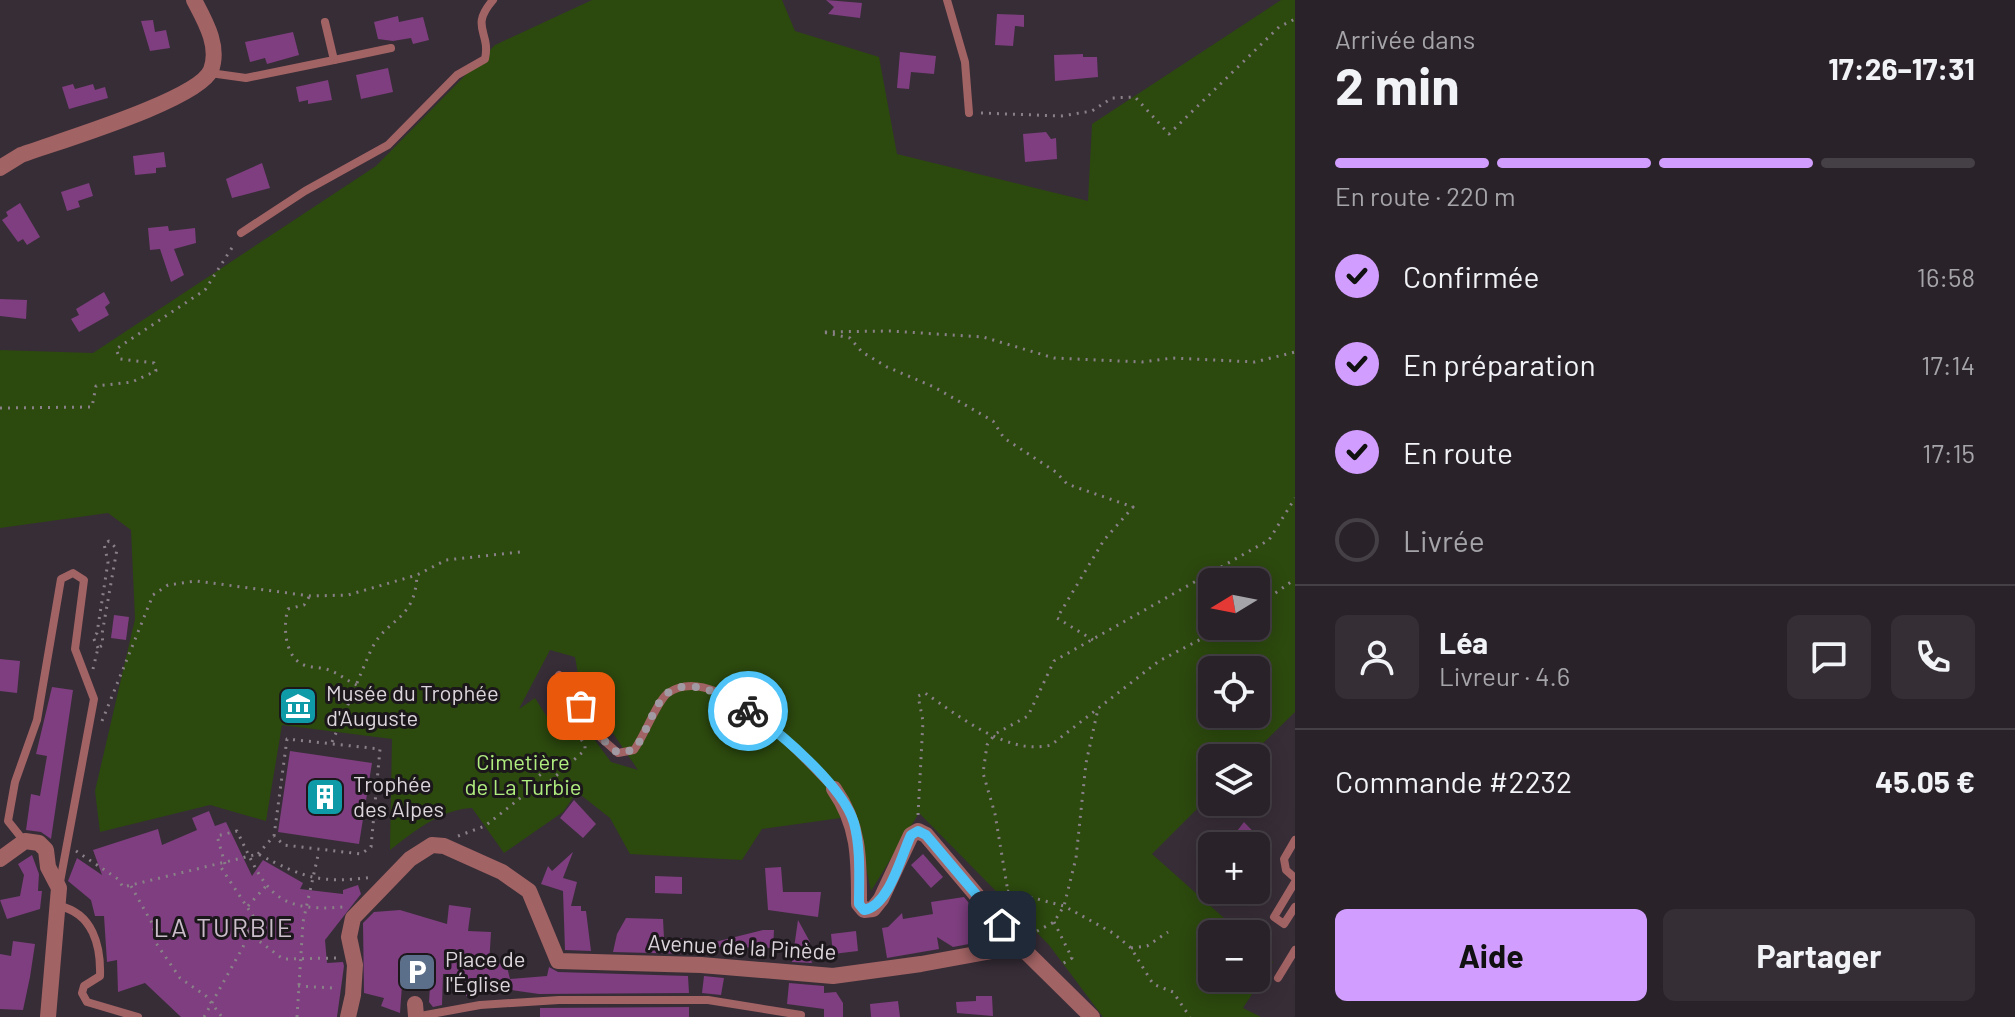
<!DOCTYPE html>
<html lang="fr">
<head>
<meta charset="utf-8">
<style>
	:root { --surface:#292229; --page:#352f35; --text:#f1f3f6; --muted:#a5a4a8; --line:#453f46; --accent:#d19dfe }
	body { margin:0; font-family:Barlow,sans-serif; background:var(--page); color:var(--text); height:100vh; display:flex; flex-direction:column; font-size:30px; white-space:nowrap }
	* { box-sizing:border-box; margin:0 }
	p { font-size:26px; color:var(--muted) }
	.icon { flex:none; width:44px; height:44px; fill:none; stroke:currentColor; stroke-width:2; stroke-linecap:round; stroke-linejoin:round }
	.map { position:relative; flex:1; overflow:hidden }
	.sheet { display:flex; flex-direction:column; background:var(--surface); width:720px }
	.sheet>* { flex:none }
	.needle { width:52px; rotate:260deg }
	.tools { position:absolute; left:1198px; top:568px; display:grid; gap:16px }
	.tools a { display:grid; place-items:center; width:72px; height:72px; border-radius:12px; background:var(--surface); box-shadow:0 4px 20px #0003,0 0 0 2px var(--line); font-size:40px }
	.pin { position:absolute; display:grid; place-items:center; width:68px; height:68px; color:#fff; margin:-34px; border-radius:16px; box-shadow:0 4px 12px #0006 }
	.courier { position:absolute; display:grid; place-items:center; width:80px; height:80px; margin:-40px; border:6px solid #4fc3f7; border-radius:50%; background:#fff; color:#222; box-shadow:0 2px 10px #0007 }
	.headline em { font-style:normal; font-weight:700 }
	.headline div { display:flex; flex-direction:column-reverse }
	.headline { display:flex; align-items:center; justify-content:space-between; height:136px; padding:0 40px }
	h1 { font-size:52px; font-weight:700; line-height:60px }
	.bar { display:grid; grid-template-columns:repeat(4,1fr); gap:12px 8px; align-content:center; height:96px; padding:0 40px }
	.bar i { height:10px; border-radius:6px; background:var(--line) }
	.bar .selected { background:var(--accent) }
	.bar p { grid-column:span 4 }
	.line { display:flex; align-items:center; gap:20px; padding:0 40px; border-top:2px solid var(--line) }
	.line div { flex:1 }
	.round { display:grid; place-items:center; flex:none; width:84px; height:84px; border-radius:12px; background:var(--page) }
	ol { padding:0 40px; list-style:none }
	li { display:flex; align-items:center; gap:24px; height:88px }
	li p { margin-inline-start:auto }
	li .icon { padding:8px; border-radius:50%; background:var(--accent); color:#111; stroke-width:4 }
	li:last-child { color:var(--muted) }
	li i { width:44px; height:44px; border:4px solid var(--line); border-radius:50% }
	.button { display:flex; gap:16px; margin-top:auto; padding:16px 40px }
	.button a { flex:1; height:92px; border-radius:12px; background:var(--accent); color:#111; font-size:32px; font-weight:700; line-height:92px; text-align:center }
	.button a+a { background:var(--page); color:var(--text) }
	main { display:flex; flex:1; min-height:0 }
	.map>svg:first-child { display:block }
</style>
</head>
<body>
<main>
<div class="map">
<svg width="1295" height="1017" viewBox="0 0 1295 1017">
	<rect width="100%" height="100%" fill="#372d37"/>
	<path fill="#2c490e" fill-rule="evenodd" d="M592 0H782L795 31 879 57 897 154 1088 201 1092 124 1281 0H1295V712L1248 758H1212V794L1152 854 1242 934H1212V978H1256V946L1273 962 1243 1008 1261 1017H1103L1049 945 919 813 871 891 855 816 762 829 742 860 630 854 610 818 577 792 563 812 504 853 472 808C439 810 415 831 390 850L392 739 282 725 266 821 210 805 100 832 95 791 135 619 131 530 108 513 0 528V350L93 353 376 166 495 45ZM1212 582H1256V626H1212ZM550 650 575 657 580 685 638 770 611 762 577 716 556 731 535 698 519 709ZM1212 670H1256V714H1212Z"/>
	<g fill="#7e3e7f">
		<path d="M826 0 862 3 860 18 828 14 834 7Z"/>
		<path d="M997 14 1024 15V27L1015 26 1013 46 995 45Z"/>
		<path d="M398 16 399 22 423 17 429 40 413 44 411 38 393 41 378 39 374 22Z"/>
		<path d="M153 20 155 32 166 30 170 48 150 51 141 21Z"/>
		<path d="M293 32 299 55 267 64 265 58 250 62 245 42Z"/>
		<path d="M900 52 936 56 934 74 911 72 909 89 897 88Z"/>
		<path d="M1083 54V57H1097L1098 77 1055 81 1054 55Z"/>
		<path d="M388 68 393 92 361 99 356 75Z"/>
		<path d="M328 80 332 100 308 104V100L299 102 296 87Z"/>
		<path d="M73 84 75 89 93 84 95 90 105 87 108 98 69 109 62 87Z"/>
		<path d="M1046 132 1051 139 1056 138 1057 159 1025 162 1023 134Z"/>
		<path d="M164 152 166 167 156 168V173L135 175 133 156Z"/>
		<path d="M262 163 270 188 232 198 226 179Z"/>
		<path d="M89 183 93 196 78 201 80 207 67 211 61 192Z"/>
		<path d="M20 203 40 237 27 245 23 239 18 242 2 220 8 216 6 212Z"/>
		<path d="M168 226 169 231 195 228 196 243 174 249 184 275 171 282 160 249 150 250 148 228Z"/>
		<path d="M104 292 110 303 105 307 109 315 79 332 71 319 79 315 76 309Z"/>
		<path d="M0 299 27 300 26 319 0 316Z"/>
		<path d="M114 615 129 617 126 640 111 638Z"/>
		<path d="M0 659 20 661 17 693 0 691Z"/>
		<path d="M52 687 73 690 51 839 41 832 26 830 31 794 40 796 47 756 36 754Z"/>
		<path d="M290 694 316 697 312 722 286 719 282 702Z"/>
		<path d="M290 751 372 763 359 844 278 832Z"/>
		<path d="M574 800 596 824 583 838 560 818Z"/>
		<path d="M209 811 215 826 226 822 252 876 263 860 303 883 300 889 343 894V890L358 885 361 894 325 940 327 963 343 962 344 966 337 1017H181L145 983 118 992 117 960 107 962 104 916H95L91 900 68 881 77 858 102 875 93 850 158 829 162 845 197 830 192 818Z"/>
		<path d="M1244 822 1267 846H1220L1230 832 1234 835Z"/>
		<path d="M573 852 563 878 577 882 571 906H581V911H586L591 951 565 950 563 891 541 884 548 866 552 871Z"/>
		<path d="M923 854 943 877 931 888 911 865Z"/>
		<path d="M32 855 39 874 38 891H42L40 909 7 919 0 900 20 896 24 875 18 864Z"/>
		<path d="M781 867 783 892H821L818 917 768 910 765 868Z"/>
		<path d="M655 876 682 877V894L655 893Z"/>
		<path d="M964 897 973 908 974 917 980 916 988 925 990 940 953 947 937 937 939 949 887 958 882 928 888 927 902 913 903 919 933 914 931 902Z"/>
		<path d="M449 905 471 908 468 931 491 932 489 965 506 963 510 979 547 976 549 967 558 972 688 976 689 993 539 994 511 990 466 996 465 974H443L442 1005 433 1007 429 1002 432 954 404 957 400 1013 381 1006 384 998 364 993 363 923 374 912 400 910 447 924Z"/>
		<path d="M626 918 663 919 664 938H687V954L613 952 617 934Z"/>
		<path d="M798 920 810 942 806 945 812 963 792 962Z"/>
		<path d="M763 930H774L773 948 711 947V943Z"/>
		<path d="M856 931 858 951 833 954 831 934Z"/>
		<path d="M13 941 35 944 30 977 23 1010 0 1009V954L11 956Z"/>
		<path d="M704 976 724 978 721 995 702 993Z"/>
		<path d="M789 983 824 986V993L836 992 843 1003V1017H824V1009L787 1004Z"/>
		<path d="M976 996H992L993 1016 957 1013 956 1002 976 1001Z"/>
		<path d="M898 1001 900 1017H871L870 1004Z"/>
		<path d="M689 1007V1017H540V1008Z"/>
	</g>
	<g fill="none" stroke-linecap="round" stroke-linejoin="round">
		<g stroke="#898088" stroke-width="3" stroke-dasharray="2 6" stroke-linecap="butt">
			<path d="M981 113 1061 116 1092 111 1112 98 1135 97 1169 134 1279 27 1295 19"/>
			<path d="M0 408 92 407 96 386 132 382 156 371 154 363 120 359 116 349 205 290 235 243"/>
			<path d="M309 597 304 605 288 609C283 625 284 657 304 665 312 668 321 667 329 670 340 674 347 681 357 685"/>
			<path d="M1256 607 1295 579"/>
			<path d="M1093 640 1057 618 1104 540 1133 507 1067 484 1056 472 1004 438 993 421 934 387 887 367 862 352 850 338 822 332 890 331 983 337 1054 358 1142 362 1172 358 1255 362 1295 352"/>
			<path d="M93 669 98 648 103 645 102 634 117 549 109 541 104 544 108 562 97 633 93 637 98 648"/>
			<path d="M102 721 153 595 168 585 196 581 311 596 348 595 417 575 446 560 520 552"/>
			<path d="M332 742C346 711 358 679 372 648 388 617 415 621 417 575"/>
			<path d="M533 788 532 781 558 761 566 763"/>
			<path d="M918 815 923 721 918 696 925 693C959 716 1008 756 1051 745L1159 661 1226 626"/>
			<path d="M458 836 485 826 533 788 539 791 585 750V745L549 694 550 683"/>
			<path d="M76 851 118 879 123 887 258 854C304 878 321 884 373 877"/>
			<path d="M258 854 274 836 287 739 380 749 371 847 361 854 284 845 274 836"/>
			<path d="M225 864 217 836 237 831C265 889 273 913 343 907"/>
			<path d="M131 886 153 925 156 943 180 978 206 996 222 1017"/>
			<path d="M1007 891 1064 906 1113 933 1131 948 1153 984 1173 992 1190 1017"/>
			<path d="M248 906 266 886"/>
			<path d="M1011 910 995 814 983 773 987 745 995 734 1028 716 1054 661 1269 540 1295 498"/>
			<path d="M1054 922 1072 958 1059 966"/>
			<path d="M247 932 283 959 338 958"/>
			<path d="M1030 935 1054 922 1064 906 1076 858 1086 763 1098 709"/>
			<path d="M1131 948 1147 946 1168 932"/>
			<path d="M298 986 334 988"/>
			<path d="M204 1017 243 947 253 916 220 866"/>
			<path d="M297 1017 303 922 319 851"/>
		</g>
		<g stroke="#a26364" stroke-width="8">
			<path d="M947 0 965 62 969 113"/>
			<path d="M334 60 391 48"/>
			<path d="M210 73 246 78 334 60 325 22"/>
			<path d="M241 233 305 191 388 145 457 75 485 59C491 31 469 28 493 0"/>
			<path d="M559 675 601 738 618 753 634 750C645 735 657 701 668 693 717 659 803 758 834 789"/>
			<path d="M1295 840 1284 859 1286 870 1295 878"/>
			<path d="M24 841 8 821 15 782 37 720 61 579 73 573 84 580 75 649 94 699 60 882"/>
			<path d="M1295 882 1274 917 1284 924 1295 907"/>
			<path d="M59 906C93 913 101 946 100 976L84 986 82 993 87 1002 138 1017"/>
			<path d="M1278 978 1295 950"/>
			<path d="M415 1017 480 1005 559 1000H708L801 1015"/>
		</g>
		<g stroke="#a26364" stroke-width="16">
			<path d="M0 168 21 155C56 142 199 100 211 70 220 46 205 21 194 0"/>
			<path d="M834 789C860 826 859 861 859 904L864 910 873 909 881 899 911 835 918 831 926 835 1016 942 1092 1017"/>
			<path d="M0 859 25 841 39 843 46 850 48 867 59 888 48 1017"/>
			<path d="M415 1004 416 1016"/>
			<path d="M348 1017 353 995 355 965 349 937 353 918 410 859 432 845 444 846 502 872 529 891 558 961 701 965 833 976 921 964 1003 949 1016 942"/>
		</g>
	</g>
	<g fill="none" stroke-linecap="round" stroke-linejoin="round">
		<path stroke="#a29aa2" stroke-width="8" stroke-dasharray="0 14.4" d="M581 706 601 738 618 753 634 750C645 735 649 720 658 705 678 668 724 695 748 711"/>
		<path stroke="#4fc3f7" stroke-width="10" d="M748 711C780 732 843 786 854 823 861 849 859 877 859 904L864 910C889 906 901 856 911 835L918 831 926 835 1002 925"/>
	</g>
	<defs>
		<g id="museum-square" transform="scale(2)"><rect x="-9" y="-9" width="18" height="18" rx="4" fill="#0f9aa8" stroke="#1b171b"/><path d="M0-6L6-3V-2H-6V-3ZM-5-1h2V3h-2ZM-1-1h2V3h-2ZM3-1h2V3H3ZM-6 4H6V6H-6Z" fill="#fff"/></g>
		<g id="building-square" transform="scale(2)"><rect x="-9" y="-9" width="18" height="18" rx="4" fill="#0f9aa8" stroke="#1b171b"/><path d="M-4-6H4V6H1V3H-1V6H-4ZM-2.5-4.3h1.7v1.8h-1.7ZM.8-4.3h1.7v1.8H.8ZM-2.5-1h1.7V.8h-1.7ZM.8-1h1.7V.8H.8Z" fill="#fff"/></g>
		<g id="parking-square" transform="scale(2)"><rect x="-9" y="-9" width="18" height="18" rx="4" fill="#5c6f8a" stroke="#1b171b"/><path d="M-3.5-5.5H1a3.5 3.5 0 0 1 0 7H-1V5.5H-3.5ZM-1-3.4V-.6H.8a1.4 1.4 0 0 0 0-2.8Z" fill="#fff"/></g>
	</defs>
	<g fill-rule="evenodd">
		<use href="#museum-square" x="298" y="706"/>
		<use href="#building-square" x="325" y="797"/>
		<use href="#parking-square" x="417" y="972"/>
	</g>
	<g text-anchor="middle" stroke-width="6" stroke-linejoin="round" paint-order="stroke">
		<g font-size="22" fill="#dcd5db" stroke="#1b171b" text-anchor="start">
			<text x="326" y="701">Musée du Trophée<tspan x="326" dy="25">d'Auguste</tspan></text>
			<text x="353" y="792">Trophée<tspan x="353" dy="25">des Alpes</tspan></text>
			<text x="445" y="967">Place de<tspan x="445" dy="25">l'Église</tspan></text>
		</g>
		<g font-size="22" fill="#b0ed7f" stroke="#1b171b">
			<text x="523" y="770">Cimetière<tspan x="523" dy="25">de La Turbie</tspan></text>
		</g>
		<g font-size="22" fill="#dcd5db" stroke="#1b171b">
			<text transform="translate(742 947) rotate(3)" y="8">Avenue de la Pinède</text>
		</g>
		<g font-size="26" letter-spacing="2" fill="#cabdc9" stroke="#1b171b">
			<text x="224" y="937">LA TURBIE</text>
		</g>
	</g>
</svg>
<div class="tools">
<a><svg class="needle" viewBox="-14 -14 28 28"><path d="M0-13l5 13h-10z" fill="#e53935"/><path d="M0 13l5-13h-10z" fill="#a5a4a8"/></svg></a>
<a><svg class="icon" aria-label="locate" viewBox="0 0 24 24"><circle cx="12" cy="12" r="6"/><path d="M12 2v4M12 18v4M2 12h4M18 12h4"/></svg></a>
<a><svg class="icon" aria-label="layers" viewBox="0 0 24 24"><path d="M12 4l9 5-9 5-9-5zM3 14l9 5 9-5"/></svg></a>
<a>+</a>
<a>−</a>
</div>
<div class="pin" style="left:581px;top:706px;background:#ea580c"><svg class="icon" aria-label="bag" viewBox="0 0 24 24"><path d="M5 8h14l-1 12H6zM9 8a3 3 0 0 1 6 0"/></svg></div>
<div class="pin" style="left:1002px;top:925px;background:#1f2937"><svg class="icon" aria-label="home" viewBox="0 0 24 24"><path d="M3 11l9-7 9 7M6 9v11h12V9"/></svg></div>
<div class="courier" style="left:748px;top:711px"><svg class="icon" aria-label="bike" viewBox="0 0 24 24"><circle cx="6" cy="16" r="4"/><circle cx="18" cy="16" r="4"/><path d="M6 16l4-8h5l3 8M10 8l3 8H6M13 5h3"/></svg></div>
</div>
<section class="sheet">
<div class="headline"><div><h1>2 min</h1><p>Arrivée dans</p></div><em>17:26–17:31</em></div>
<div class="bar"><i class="selected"></i><i class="selected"></i><i class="selected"></i><i></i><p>En route · 220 m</p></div>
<ol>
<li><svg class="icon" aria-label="check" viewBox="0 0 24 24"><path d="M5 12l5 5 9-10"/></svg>Confirmée<p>16:58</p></li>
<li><svg class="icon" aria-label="check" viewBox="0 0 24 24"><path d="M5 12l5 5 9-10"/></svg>En préparation<p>17:14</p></li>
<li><svg class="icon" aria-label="check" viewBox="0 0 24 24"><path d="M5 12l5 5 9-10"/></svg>En route<p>17:15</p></li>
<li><i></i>Livrée</li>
</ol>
<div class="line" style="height:144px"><a class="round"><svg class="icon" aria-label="person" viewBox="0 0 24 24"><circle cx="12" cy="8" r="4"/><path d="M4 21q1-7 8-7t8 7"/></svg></a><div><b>Léa</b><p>Livreur · 4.6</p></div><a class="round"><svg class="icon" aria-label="chat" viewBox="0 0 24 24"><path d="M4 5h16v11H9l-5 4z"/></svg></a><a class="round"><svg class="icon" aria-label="phone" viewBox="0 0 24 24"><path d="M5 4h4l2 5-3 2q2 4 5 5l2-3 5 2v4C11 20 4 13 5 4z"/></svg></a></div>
<div class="line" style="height:104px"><div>Commande #2232</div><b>45.05 €</b></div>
<div class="button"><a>Aide</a><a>Partager</a></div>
</section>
</main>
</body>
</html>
